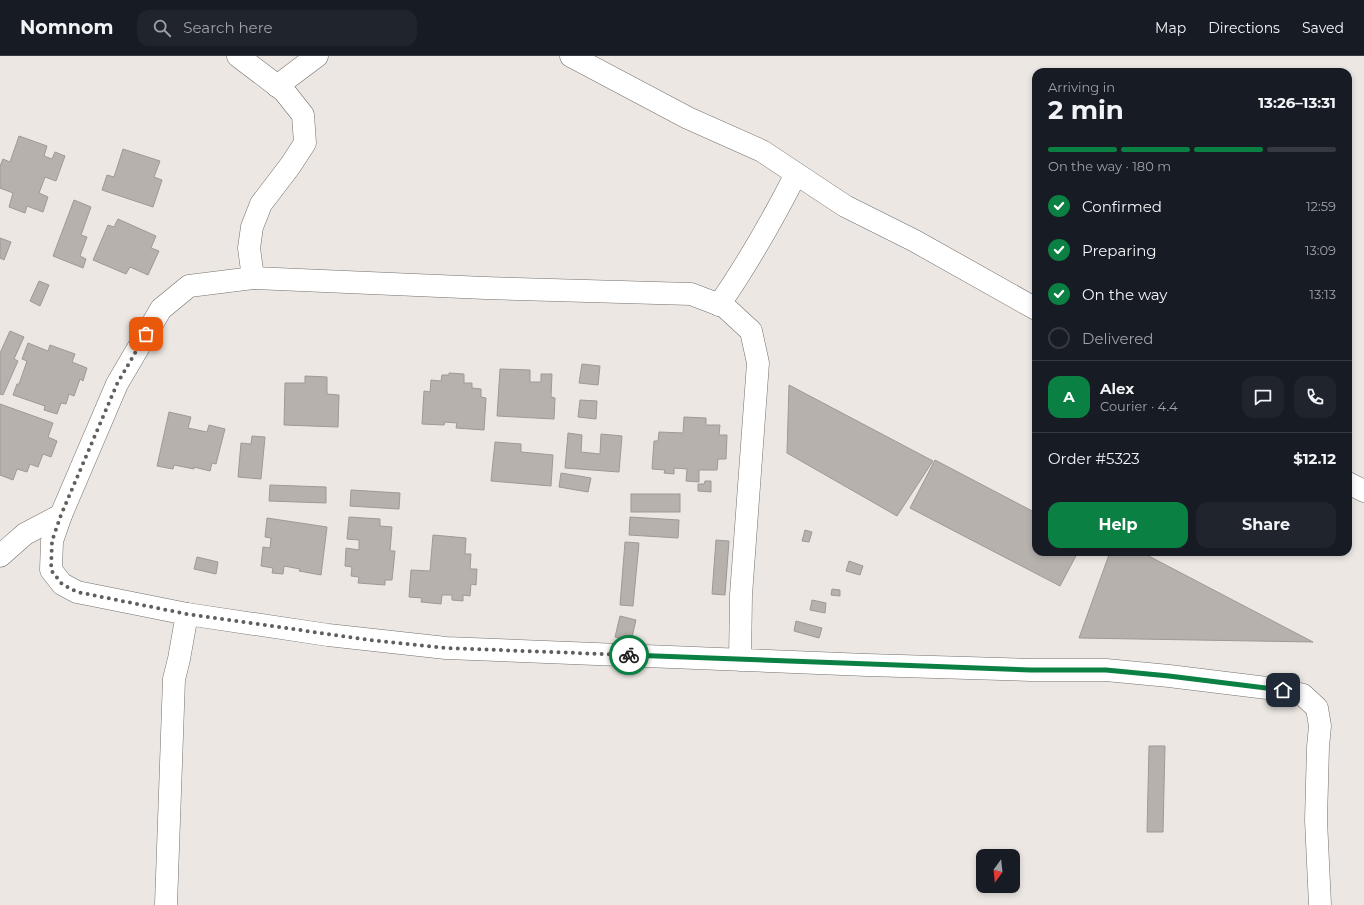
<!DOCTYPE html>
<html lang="en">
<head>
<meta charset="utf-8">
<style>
	:root { --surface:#171b24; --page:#20242c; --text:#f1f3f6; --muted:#9ea1a6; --line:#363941; --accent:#0b8043 }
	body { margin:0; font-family:Montserrat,sans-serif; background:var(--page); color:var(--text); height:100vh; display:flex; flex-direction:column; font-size:15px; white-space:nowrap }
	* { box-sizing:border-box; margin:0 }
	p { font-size:13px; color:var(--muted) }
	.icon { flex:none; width:22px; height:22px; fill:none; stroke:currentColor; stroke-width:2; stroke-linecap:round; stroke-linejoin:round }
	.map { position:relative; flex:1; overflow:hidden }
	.details { position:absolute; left:1032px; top:12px; width:320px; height:488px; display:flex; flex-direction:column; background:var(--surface); border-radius:12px; box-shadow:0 2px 6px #0003 }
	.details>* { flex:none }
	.needle { width:26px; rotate:195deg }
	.controls { position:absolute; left:976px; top:793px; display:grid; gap:8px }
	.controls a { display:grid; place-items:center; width:44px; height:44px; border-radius:8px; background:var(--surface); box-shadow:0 2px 6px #0003; font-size:20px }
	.pin { position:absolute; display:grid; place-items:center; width:34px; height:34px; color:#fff; margin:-17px; border-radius:8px; box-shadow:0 2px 6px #0006 }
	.courier { position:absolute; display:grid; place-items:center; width:40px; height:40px; margin:-20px; border:3px solid #0b8043; border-radius:50%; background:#fff; color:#222; box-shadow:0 1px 5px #0007 }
	.headline em { font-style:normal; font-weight:700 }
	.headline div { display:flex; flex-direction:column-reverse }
	.headline { display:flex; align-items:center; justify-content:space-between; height:68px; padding:0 16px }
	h1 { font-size:26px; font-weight:700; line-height:30px }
	.bar { display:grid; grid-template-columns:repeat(4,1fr); gap:6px 4px; align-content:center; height:48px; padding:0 16px }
	.bar i { height:5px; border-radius:3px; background:var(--line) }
	.bar .selected { background:var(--accent) }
	.bar p { grid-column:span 4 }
	.line { display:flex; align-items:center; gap:10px; padding:0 16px; border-top:1px solid var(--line) }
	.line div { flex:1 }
	.round { display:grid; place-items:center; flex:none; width:42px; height:42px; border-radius:12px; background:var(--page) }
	ol { padding:0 16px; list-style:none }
	li { display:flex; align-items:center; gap:12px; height:44px }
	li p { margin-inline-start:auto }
	li .icon { padding:4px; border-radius:50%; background:var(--accent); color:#fff; stroke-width:4 }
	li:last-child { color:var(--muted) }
	li i { width:22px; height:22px; border:2px solid var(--line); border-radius:50% }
	.button { display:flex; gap:8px; margin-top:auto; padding:8px 16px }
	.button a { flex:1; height:46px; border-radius:12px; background:var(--accent); color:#fff; font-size:16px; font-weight:700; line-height:46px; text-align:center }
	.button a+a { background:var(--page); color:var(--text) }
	header { display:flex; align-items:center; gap:24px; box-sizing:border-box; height:56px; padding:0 20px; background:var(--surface); border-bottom:1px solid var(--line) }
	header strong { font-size:19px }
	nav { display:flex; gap:22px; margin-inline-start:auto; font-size:14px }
	.search { width:280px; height:36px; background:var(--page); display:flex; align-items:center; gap:10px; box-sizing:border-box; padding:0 14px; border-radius:12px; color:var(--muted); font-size:15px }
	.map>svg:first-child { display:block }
</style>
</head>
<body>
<header>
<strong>Nomnom</strong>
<div class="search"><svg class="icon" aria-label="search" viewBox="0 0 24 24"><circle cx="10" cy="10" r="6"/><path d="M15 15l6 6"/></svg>Search here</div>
<nav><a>Map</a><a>Directions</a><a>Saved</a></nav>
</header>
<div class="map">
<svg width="1364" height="849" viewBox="0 0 1364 849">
	<rect width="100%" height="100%" fill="#ece7e3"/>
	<g fill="#b7b1ae" stroke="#9e9996">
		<path d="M19 80 47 90 44 100 52 103 55 96 65 100 56 125 45 121 39 137 48 141 43 156 27 150 25 157 9 151 13 137 0 132V110L3 103 10 106Z"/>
		<path d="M123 93 160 105 154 121 162 124 153 151 102 134 107 119 114 121Z"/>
		<path d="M74 144 91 151 81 179 87 181 80 200 86 203 83 212 53 200Z"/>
		<path d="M118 163 156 180 151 192 159 195 148 219 130 211 126 218 93 204 108 169 114 171Z"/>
		<path d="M0 182 11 186 4 204 0 202Z"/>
		<path d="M39 225 49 229 40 250 30 245Z"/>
		<path d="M10 275 24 281 14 303 18 305 3 339 0 338V297Z"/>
		<path d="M28 287 48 295 50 289 75 298 72 306 87 312 83 325 80 323 74 340 69 338 66 348 61 347 57 358 44 354 45 350 13 339 17 328H19L27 305 22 303Z"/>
		<path d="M582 308 600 310 598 329 579 327Z"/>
		<path d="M500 313 530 314V326H541V318H552L551 341 555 342 554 363 497 360Z"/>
		<path d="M449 317 464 318V327H472V332L481 333V341L486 342 484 374 456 372 457 367 445 366 444 369 422 368 424 335 430 336 431 324 441 325 442 319H449Z"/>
		<path d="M305 320 327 321V338L339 339 338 371 284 369 285 327H305Z"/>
		<path d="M789 329 933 405 897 460 787 397Z"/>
		<path d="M580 344 597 345 596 363 578 361Z"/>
		<path d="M0 348 53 367 48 381 57 385 51 401 43 398 38 411 30 408 27 416 17 413 13 424 0 419Z"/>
		<path d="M169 356 191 361 188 372 207 376 209 369 225 373 216 408 212 407 210 415 194 411V413L174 409 173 413 157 410Z"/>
		<path d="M684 361 706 362V369H720L719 379H727L726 403H718L717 414H699V426L686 425 687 413 674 412V418L664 417 665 414 652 413 654 385H658L659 376 683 377Z"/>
		<path d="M568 377 582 379 581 396 600 398 601 378 622 380 619 416 565 412Z"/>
		<path d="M252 380 265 381 261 423 238 421 241 387 251 388Z"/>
		<path d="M495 386 521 388V396L553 399 551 430 491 425Z"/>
		<path d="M935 404 1036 457V496H1078L1060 530 910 452Z"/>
		<path d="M561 417 591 422 588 436 559 431Z"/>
		<path d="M705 425H711V436L698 435V428H704Z"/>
		<path d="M270 429 326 431V447L269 445Z"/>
		<path d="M351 434 400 437 399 453 350 450Z"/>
		<rect x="631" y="438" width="49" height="18"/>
		<path d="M349 461 380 463V470L392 471 390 495H395L392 524H385V529L358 527 359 521 351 520 352 511 345 510 346 492 359 494V484L347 483Z"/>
		<path d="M630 461 679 464 678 482 629 479Z"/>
		<path d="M267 462 327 471 321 519 299 515 300 513 284 510 283 518 272 517 273 512 261 510 263 491 270 492 271 482 265 481Z"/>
		<path d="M805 474 812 476 809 486 802 485Z"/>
		<path d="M433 479 466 482 465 498H471L470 513H477L476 529 471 528 470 540 463 539V545L452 544V539H442L441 548 421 546 422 542 409 541 411 514 430 515Z"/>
		<path d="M716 484 729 485 725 539 712 538Z"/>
		<path d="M625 486 639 487 633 550 620 549Z"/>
		<path d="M1110 496H1141L1313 586 1079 582Z"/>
		<path d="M197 501 218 506 216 518 194 513Z"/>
		<path d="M849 505 863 510 860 519 846 515Z"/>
		<path d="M832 533 840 534V540L831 539Z"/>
		<path d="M812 544 826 547 825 557 810 554Z"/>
		<path d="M620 560 636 564 631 585 615 581Z"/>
		<path d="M796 565 822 572 819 582 794 575Z"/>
		<path d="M1149 690H1165L1163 776H1147Z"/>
	</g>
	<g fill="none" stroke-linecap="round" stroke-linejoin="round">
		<g stroke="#75706d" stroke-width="23">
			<g id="street">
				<path d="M238 0 284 35 303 59 305 87 290 110 261 148 252 171 249 192 253 222"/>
				<path d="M571 0 688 62 762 95 845 150 915 185 1036 253"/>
				<path d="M277 30 317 0"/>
				<path d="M719 249C748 207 773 163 796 118"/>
				<path d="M1348 427 1364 435"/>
				<path d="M0 500 25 478 61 459"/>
				<path d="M740 604 741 539 758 307 751 275 725 251 691 238 485 232 253 222 189 230 161 253 117 328 61 459 52 485 51 514 62 528 77 536 187 558 328 579 446 592 867 609 1031 614H1106L1169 620 1283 634 1303 639 1317 652 1320 670 1318 691 1316 764 1320 849"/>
				<path d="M166 849 174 623 179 603 187 558"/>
			</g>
		</g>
		<use href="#street" stroke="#fff" stroke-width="22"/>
	</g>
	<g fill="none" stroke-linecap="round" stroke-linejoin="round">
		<path stroke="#615e5c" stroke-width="4" stroke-dasharray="0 7.2" d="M146 278 117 328 61 459 52 485 51 514 62 528 77 536 187 558 370 584 446 592 629 599"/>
		<path stroke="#0b8043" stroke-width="5" d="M629 599 1031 614H1106L1169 620 1283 634"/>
	</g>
</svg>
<div class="controls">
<a><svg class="needle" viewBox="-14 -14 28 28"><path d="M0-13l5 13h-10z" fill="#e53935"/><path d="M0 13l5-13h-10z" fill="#9ea1a6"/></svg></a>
</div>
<div class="pin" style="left:146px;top:278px;background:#ea580c"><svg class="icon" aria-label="bag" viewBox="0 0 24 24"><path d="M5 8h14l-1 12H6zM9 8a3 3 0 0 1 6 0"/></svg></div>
<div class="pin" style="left:1283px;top:634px;background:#1f2937"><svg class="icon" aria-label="home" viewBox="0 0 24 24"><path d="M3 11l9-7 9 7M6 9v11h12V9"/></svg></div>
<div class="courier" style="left:629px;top:599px"><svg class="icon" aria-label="bike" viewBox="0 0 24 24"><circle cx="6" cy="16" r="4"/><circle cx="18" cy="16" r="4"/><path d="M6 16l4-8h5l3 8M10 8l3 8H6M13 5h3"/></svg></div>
<section class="details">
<div class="headline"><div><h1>2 min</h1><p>Arriving in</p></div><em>13:26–13:31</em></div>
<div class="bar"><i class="selected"></i><i class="selected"></i><i class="selected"></i><i></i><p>On the way · 180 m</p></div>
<ol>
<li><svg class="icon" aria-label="check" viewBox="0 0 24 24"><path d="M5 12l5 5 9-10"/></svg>Confirmed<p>12:59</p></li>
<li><svg class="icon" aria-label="check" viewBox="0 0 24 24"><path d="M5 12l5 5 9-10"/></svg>Preparing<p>13:09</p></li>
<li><svg class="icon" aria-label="check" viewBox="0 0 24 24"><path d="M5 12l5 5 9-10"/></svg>On the way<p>13:13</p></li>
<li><i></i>Delivered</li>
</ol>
<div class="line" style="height:72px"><b class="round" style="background:var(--accent);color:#fff">A</b><div><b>Alex</b><p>Courier · 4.4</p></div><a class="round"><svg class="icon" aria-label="chat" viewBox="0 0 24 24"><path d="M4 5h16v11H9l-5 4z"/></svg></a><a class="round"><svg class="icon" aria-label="phone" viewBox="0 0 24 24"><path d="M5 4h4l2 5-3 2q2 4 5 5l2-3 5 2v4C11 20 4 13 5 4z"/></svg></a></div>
<div class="line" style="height:52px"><div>Order #5323</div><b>$12.12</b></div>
<div class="button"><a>Help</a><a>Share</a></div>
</section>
</div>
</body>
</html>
